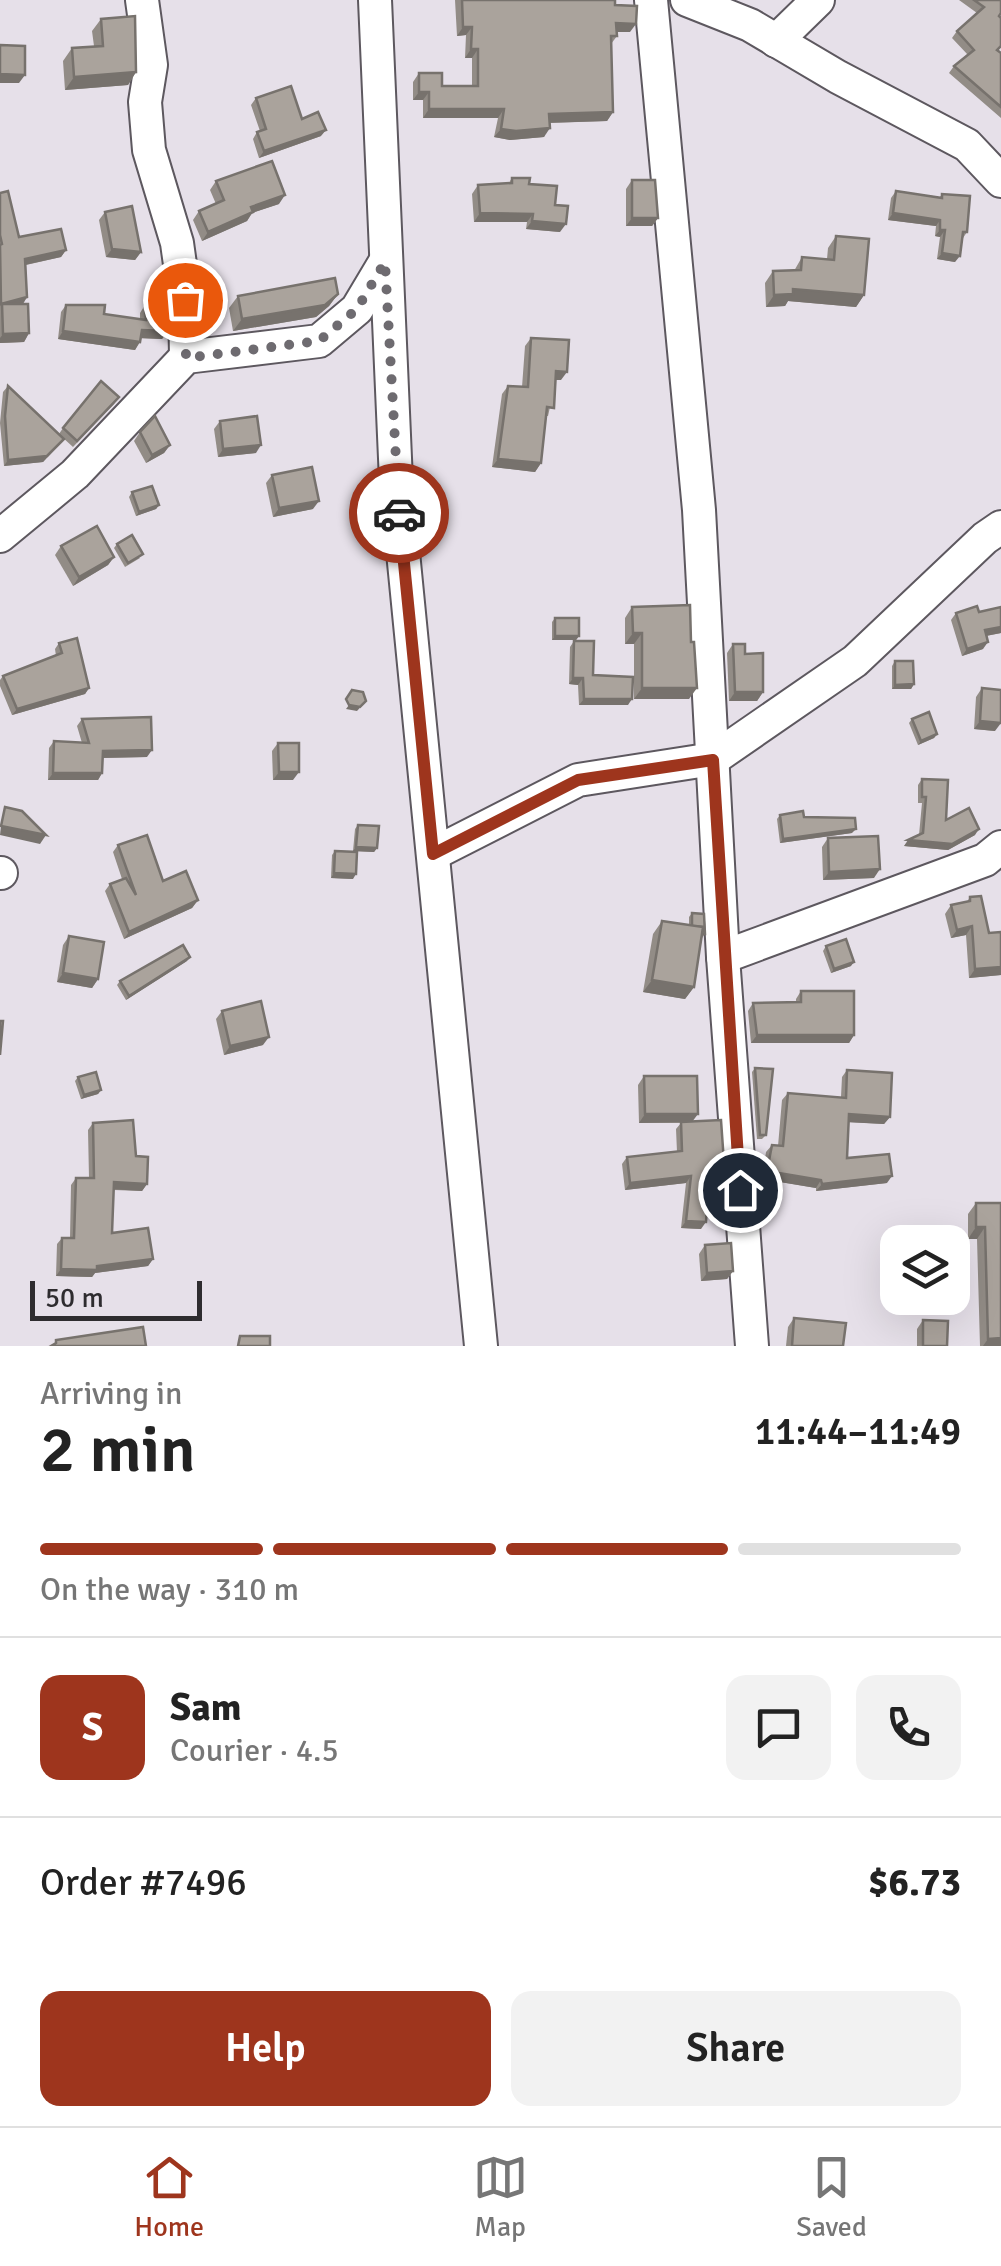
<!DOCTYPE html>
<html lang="en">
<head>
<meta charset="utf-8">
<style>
	:root { --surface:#fff; --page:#f2f2f2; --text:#222; --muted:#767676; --line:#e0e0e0; --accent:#9e351d }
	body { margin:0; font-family:Signika,sans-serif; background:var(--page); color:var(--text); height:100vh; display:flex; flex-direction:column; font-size:38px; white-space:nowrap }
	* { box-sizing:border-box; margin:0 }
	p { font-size:32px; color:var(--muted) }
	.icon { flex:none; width:55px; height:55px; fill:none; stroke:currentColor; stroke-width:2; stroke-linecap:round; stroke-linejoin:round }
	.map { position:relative; height:1346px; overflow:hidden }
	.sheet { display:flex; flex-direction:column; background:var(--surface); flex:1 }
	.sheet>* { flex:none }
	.fabs { position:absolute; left:880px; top:1225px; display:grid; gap:20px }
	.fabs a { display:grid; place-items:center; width:90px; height:90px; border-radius:20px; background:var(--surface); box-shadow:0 10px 40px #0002; font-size:50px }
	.scale { position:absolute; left:30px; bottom:25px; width:172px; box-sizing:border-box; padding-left:10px; border:5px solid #2e2c2f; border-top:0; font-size:28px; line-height:35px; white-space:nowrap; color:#2e2c2f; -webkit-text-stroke:8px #e6e0e9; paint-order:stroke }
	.pin { position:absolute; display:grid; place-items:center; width:85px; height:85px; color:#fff; margin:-42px; border:5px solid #fff; border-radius:50%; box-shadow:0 2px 10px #0007 }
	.courier { position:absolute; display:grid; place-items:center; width:100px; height:100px; margin:-50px; border:8px solid #9e351d; border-radius:50%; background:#fff; color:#222; box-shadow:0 2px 12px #0007 }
	.summary em { font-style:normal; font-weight:600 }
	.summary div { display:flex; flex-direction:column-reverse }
	.summary { display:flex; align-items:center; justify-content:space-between; height:170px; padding:0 40px }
	h1 { font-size:65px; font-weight:600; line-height:75px }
	.bar { display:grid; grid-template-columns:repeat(4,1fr); gap:15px 10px; align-content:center; height:120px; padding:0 40px }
	.bar i { height:12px; border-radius:8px; background:var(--line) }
	.bar .current { background:var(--accent) }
	.bar p { grid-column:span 4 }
	.line { display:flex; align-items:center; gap:25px; padding:0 40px; border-top:2px solid var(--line) }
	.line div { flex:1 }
	.round { display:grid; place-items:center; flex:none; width:105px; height:105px; border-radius:20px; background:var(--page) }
	.button { display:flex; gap:20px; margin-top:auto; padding:20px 40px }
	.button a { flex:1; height:115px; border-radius:20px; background:var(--accent); color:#fff; font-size:40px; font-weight:600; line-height:115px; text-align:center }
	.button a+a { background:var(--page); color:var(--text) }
	.tab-bar { display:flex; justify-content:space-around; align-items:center; height:140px; border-top:2px solid var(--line); background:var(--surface); font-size:28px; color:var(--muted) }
	.tab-bar a { display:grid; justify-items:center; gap:5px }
	.tab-bar .current { color:var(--accent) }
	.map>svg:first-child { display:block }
</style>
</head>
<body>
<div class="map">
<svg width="1001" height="1346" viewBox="0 0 1001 1346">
	<rect width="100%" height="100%" fill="#e6e0e9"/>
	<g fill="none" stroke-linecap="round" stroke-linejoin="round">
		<g stroke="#5d585f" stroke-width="36">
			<g id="minor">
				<path d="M142 0 151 65 145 102 149 150 177 243 185 300 186 357"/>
				<path d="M375 0 396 481 481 1346"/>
				<path d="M651 0 699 510 723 957 752 1346"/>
				<path d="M687 0 750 25 838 77 967 145 1001 181"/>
				<path d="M776 41 818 0"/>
				<path d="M0 536 75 474 186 357 319 341 357 309 385 262"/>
				<path d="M433 854 578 780 713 759 855 661 985 538 1001 527"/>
				<path d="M0 873H1"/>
				<path d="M723 957 985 860 1001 847"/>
			</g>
		</g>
		<use href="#minor" stroke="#fff" stroke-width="32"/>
	</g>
	<g fill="#928c86">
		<path d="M455 0H615V5L630 32H617V36L611 44 613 112 607 121 549 123 544 137 510 140 494 137 498 118H423V100H413V82L419 73 442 86H472V58H465L466 35 457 36Z"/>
		<path d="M959 0H1001L998 51 1001 53V118L949 73 954 66 968 55 952 38 957 31 977 13Z"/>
		<path d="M101 19 136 72 128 85 65 90 63 61 72 48 94 46 92 31Z"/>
		<path d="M256 98 302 119 321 136 259 158 253 139 257 132 260 131 251 105Z"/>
		<path d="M512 178 529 184 555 205 560 232 526 229 527 222H474L472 194 478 185 508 184Z"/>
		<path d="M632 180 658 218 652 226H626V189Z"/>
		<path d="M216 181 279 204 252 213 247 221 202 241 193 220 199 211 216 204 210 190Z"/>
		<path d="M896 191 940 197 942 194 967 232 963 238 955 262 937 259 940 237 935 236 936 226 888 220 891 198Z"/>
		<path d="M0 193 19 237 66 250 61 257 26 265 27 297 23 304 29 333 24 342 0 343Z"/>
		<path d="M105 212 141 252 135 260 106 257 99 220Z"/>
		<path d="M836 236 864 295 856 307 788 301 785 306 766 307 765 283 773 271H794L802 257 827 259 828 248Z"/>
		<path d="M338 294 329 306 316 317 233 331 229 308 238 296Z"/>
		<path d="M66 305 104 314 140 319V313L145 305 168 331 162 339 141 338 135 350 58 339 61 312Z"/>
		<path d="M531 338 561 380H556L548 416H546L541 463 535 472 492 467 502 394 508 386 522 387 525 346Z"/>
		<path d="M8 386 59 434 63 428 115 403 73 447 61 436 59 445 43 462 4 466 0 423 3 392Z"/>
		<path d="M220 421 256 453 218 457 214 429Z"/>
		<path d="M140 432 170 445 164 453 146 463 134 441Z"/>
		<path d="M272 475 313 509 273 517 266 483Z"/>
		<path d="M132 492 159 505 156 509 136 516 129 497Z"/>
		<path d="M117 544 140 558 125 567 114 548Z"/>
		<path d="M61 546 114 557 108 565 73 586 55 555Z"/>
		<path d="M632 607 691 642 689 699H634V644H625V618Z"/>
		<path d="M979 612 1001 633 986 636 983 649 962 656 951 620 956 613Z"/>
		<path d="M555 618 579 636 576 640H552V622Z"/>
		<path d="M574 641 593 675 628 705H579L578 685 569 684 570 647Z"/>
		<path d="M59 643 89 688 85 694 12 715 0 686V680L3 676 56 656 55 649Z"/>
		<path d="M733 644 745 654 763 692 757 701H729L727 653Z"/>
		<path d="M895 661 914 684 911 689H892V666Z"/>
		<path d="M982 688 995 731 974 729 976 697Z"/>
		<path d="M82 719 147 757 103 758 102 773 98 780H48L49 748 54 741 82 743 77 726Z"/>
		<path d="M912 719 937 734 934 738 918 745 909 723Z"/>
		<path d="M278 743 293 780H273L272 751Z"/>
		<path d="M922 779 946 820 975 835 948 850 904 846 919 835 922 803H918V785Z"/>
		<path d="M780 815 852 833 780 843 777 819Z"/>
		<path d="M358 825 377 848 374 852 353 851 355 829Z"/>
		<path d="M828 838 874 878 823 880 822 847Z"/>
		<path d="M118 845 163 881 198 900 192 908 124 939 105 891 110 884 122 879 113 852Z"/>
		<path d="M335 851 353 879 331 878 332 855Z"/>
		<path d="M970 897 989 933 1001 932V975L969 978 966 935 951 938 945 914 951 905 967 902Z"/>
		<path d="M692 913 705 934 702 938 694 987 685 999 643 992 653 934 662 921 689 925V917Z"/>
		<path d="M69 936 98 979 92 988 57 982 63 945Z"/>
		<path d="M826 946 851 966 831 973 823 951Z"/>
		<path d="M187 961 126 1000 117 985 120 981Z"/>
		<path d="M801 991 854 1035 849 1043H751L748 1011 753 1003H796V999Z"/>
		<path d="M222 1011 263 1045 224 1055 216 1019Z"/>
		<path d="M755 1068 766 1135 762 1139H757L752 1072Z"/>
		<path d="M847 1070 890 1117 884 1124 849 1122 847 1158 887 1183 816 1191V1188L762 1179 766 1152 772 1145 778 1146 782 1100 788 1093 841 1097 842 1077Z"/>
		<path d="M644 1076 693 1122 725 1177 720 1184H708L701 1229 681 1228 686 1183 625 1190 622 1164 627 1157 677 1152 676 1129 681 1123H639L638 1085Z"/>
		<path d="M78 1077 101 1090 98 1094 81 1099 75 1081Z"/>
		<path d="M93 1123 136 1156 147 1184 142 1191 114 1190 112 1233 153 1259 148 1266 95 1273 92 1277 56 1276 57 1244 62 1238H70L71 1185 76 1178H89L88 1130Z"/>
		<path d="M976 1203H1001V1346H980L977 1239H968V1214Z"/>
		<path d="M705 1245 733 1271 727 1279 701 1281 699 1254Z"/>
		<path d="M794 1318 843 1346H786L788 1327Z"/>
		<path d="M923 1320 947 1346H917V1329Z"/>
	</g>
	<g fill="#77726d">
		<path d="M616 23 636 24 630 32H610Z"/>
		<path d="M463 27H472L466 35 457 36Z"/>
		<path d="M471 49H478L472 58H465Z"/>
		<path d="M136 72 128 85 65 90 74 77Z"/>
		<path d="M0 74 25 75 19 83H0Z"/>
		<path d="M419 92H429L423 100H413Z"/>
		<path d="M429 109H504L498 118H423Z"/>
		<path d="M613 112 607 121 542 123 549 114Z"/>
		<path d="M550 128 544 137 510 140 494 137 501 129Z"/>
		<path d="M326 130 321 136 259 158 264 151Z"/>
		<path d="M285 195 279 204 252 213 247 221 202 241 208 232 251 207Z"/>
		<path d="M480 213 533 214 527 222H474Z"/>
		<path d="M893 213 940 220 936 226 888 220Z"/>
		<path d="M632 218H658L652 226H626Z"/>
		<path d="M532 221 566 224 560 232 526 229Z"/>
		<path d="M940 230H945L940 237 935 236Z"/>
		<path d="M112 249 141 252 135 260 106 257Z"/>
		<path d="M66 250 61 257 20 266 25 259Z"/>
		<path d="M942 253 960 256 955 262 937 259Z"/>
		<path d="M793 289 864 295 856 307 788 301 785 306 766 307 774 295Z"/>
		<path d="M338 294 329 306 316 317 233 331 242 319Z"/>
		<path d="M27 297 22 305 2 304 0 306 1 304Z"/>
		<path d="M142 330 168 331 162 339 136 338Z"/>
		<path d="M63 331 140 342 135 350 58 339Z"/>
		<path d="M29 333 24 342 0 343V338L3 334Z"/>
		<path d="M556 371 567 372 561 380H550Z"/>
		<path d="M64 439 43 462 4 466 8 460Z"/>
		<path d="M170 445 164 453 146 463 152 455Z"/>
		<path d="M261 445 256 453 218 457 223 449Z"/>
		<path d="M498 459 541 463 535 472 492 467Z"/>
		<path d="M319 501 313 509 273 517 279 508Z"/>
		<path d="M159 505 156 509 136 516 139 512Z"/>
		<path d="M114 557 108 565 73 586 79 577Z"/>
		<path d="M1001 627V633L980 637 985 630Z"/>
		<path d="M633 633H642L634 644H625Z"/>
		<path d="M555 636H579L576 640H552Z"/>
		<path d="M988 642 983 649 962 656 967 649Z"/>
		<path d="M573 678H583L578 685 569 684Z"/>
		<path d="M914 684 911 689H892L895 685Z"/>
		<path d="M89 688 85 694 12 715 17 709Z"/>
		<path d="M642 688H697L689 699H634Z"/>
		<path d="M735 692H763L757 701H729Z"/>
		<path d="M584 699H632L628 705H579Z"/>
		<path d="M366 701 357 711 346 709 349 705Z"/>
		<path d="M980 721 1001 723 995 731 974 729Z"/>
		<path d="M937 734 934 738 918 745 921 741Z"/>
		<path d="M152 750 147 757 98 758 103 751Z"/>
		<path d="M279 772H299L293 780H273Z"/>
		<path d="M53 773H102L98 780H48Z"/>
		<path d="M1 826 46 835 40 844 0 835Z"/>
		<path d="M856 829 852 833 780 843 783 839Z"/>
		<path d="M979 829 975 835 948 850 904 846 908 840Z"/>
		<path d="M356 847 377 848 374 852 353 851Z"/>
		<path d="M880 869 874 878 823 880 829 872Z"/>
		<path d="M334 873 356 874 353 879 331 878Z"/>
		<path d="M198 900 192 908 124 939 129 932Z"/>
		<path d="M972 926 966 935 951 938 957 930Z"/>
		<path d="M190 957 187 961 126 1000 129 996Z"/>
		<path d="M854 962 851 966 831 973 834 969Z"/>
		<path d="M1001 967V975L969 978 975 969Z"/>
		<path d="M63 973 98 979 92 988 57 982Z"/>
		<path d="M652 980 694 987 685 999 643 992Z"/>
		<path d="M757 1035H854L849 1043H751Z"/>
		<path d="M269 1037 263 1045 224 1055 230 1046Z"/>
		<path d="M101 1090 98 1094 81 1099 84 1095Z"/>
		<path d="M645 1114H698L692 1122 639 1123Z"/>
		<path d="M849 1114 890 1117 884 1124 844 1122Z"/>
		<path d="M767 1171 821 1180 816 1188 762 1179Z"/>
		<path d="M691 1176 686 1183 625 1190 630 1183Z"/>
		<path d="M892 1176 887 1183 816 1191 822 1184Z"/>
		<path d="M709 1177H725L720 1184H704Z"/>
		<path d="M114 1182 147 1184 142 1191 109 1189Z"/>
		<path d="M686 1221 706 1222 701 1229 681 1228Z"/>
		<path d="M976 1227H985L977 1239H968Z"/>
		<path d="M153 1259 148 1266 95 1273 92 1277 56 1276 61 1269Z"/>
		<path d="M733 1271 727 1279 701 1281 707 1273Z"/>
		<path d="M1001 1338V1346H983L988 1339Z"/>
	</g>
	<g fill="#aaa39c" stroke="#77726d" stroke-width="2.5">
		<path d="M462 0H615V5L637 6 636 24 616 23 617 36H611L613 112 549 114 550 128 516 131 501 129 504 109H429V92H419V73H442V86H478V49H471L472 27H463Z"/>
		<path d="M974 0H1001V13L999 16 1001 18V46L997 50 1001 53V107L954 66 974 50 957 31 984 7Z"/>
		<path d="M135 16 136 72 74 77 72 48 103 46 101 19Z"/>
		<path d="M0 45 25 46V75L0 74Z"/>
		<path d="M291 86 302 119 318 112 326 130 264 151 257 132 266 129 256 98Z"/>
		<path d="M272 161 285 195 251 207 253 212 208 232 199 211 224 200 216 181Z"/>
		<path d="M512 178H530L529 184 557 186 555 205 568 206 566 224 532 221 533 214 480 213 478 185 512 183Z"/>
		<path d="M632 180H655L658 218H632Z"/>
		<path d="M8 191 19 237 61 229 66 250 25 259 27 297 1 304 0 245 2 244 0 235V193Z"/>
		<path d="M896 191 942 198V194L970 196 967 232H963L960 256 942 253 945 230H940V220L893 213Z"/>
		<path d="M132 206 141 252 112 249 105 212Z"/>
		<path d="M836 236 869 239 864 295 793 289V294L774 295 773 271 801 270 802 257 834 260Z"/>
		<path d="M335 278 338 294 325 305 242 319 238 296Z"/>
		<path d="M2 304H28L29 333 3 334Z"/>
		<path d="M66 305H105L104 314 146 320 145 305H168V331L142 330 140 342 63 331Z"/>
		<path d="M531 338 569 340 567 372 556 371 554 408 547 407 541 463 498 459 508 386 528 387Z"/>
		<path d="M101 381 119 397 77 441 63 428Z"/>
		<path d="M8 386 64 439 47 456 8 460 5 416Z"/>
		<path d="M155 416 170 445 152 455 140 432Z"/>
		<path d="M257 416 261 445 223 449 220 421Z"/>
		<path d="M312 467 319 501 279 508 272 475Z"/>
		<path d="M152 486 159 505 139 512 132 492Z"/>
		<path d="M97 526 114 557 79 577 61 546Z"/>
		<path d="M132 535 143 554 128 563 117 544Z"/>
		<path d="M690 605 691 642H694L697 688H642V633H633L632 607Z"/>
		<path d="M977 606 979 612 1001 607V627L985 630 988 642 967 649 956 613Z"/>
		<rect x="555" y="618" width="24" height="18"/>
		<path d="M77 638 89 688 17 709 3 676 62 653 59 643Z"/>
		<path d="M574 641H594L593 675 633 677 632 699H584L583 678H573Z"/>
		<path d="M733 644H745V654L763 653V692H735Z"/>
		<path d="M895 661H913L914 684 895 685Z"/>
		<path d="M982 688 1001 690V723L980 721Z"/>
		<path d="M352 690 363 692 366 701 360 707 349 705 346 699Z"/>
		<path d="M929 712 937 734 921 741 912 719Z"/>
		<path d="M151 717 152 750 103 751 102 773H53L54 741 89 743 82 719Z"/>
		<path d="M278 743H299V772H279Z"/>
		<path d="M922 779 948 780 946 820 969 808 979 829 952 844 908 840 923 833 926 797H922Z"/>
		<path d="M5 807 22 811 46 835 1 826Z"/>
		<path d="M803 811 804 817 855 818 856 829 783 839 780 815Z"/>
		<path d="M358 825 379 826 377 848 356 847Z"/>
		<path d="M147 835 163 881 186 871 198 900 129 932 110 884 126 878 136 895 118 845Z"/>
		<path d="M878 836 880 869 829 872 828 838Z"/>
		<path d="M335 851 357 852 356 874 334 873Z"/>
		<path d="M981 896 989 933 1001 932V967L975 969 972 926 957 930 951 905 970 901V897Z"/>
		<path d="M692 913 704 914 705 934H702L703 927 692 926Z"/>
		<path d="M662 921 703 927 694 987 652 980Z"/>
		<path d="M69 936 104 942 98 979 63 973Z"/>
		<path d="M846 939 854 962 834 969 826 946Z"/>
		<path d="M183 945 190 957 129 996 120 981Z"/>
		<path d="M801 991H854V1035H757L753 1003 801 1002Z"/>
		<path d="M261 1001 269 1037 230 1046 222 1011Z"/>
		<path d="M0 1021H3L0 1055Z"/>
		<path d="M755 1068 773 1069 766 1135H760Z"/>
		<path d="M847 1070 892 1073 890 1117 849 1114 847 1158 889 1154 892 1176 822 1184 821 1180 767 1171 772 1145 783 1146 788 1093 846 1098Z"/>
		<path d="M96 1072 101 1090 84 1095 78 1077Z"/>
		<path d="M644 1076H697L698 1114H645Z"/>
		<path d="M133 1120 136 1156 148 1157 147 1184 114 1182 112 1233 148 1228 153 1259 97 1266V1270L61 1269 62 1238H74L76 1178H94L93 1123Z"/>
		<path d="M721 1120 725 1177H709L706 1222 686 1221 691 1176 630 1183 627 1157 682 1151 681 1122Z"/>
		<path d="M976 1203H1001V1338L988 1339 985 1227H976Z"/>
		<path d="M731 1243 733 1271 707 1273 705 1245Z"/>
		<path d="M794 1318 846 1323 843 1346H792Z"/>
		<path d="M923 1320 948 1321 947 1346H923Z"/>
		<path d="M143 1327 146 1346H51L56 1343V1340Z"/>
		<path d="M240 1336H270V1346H238Z"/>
	</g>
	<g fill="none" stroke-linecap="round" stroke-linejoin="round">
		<path stroke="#6e6b70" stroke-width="10" stroke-dasharray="0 18" d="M185 300 186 358 319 341 357 309 385 262 399 513"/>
		<path stroke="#9e351d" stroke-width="12" d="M399 513 433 854 578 780 713 760 740 1190"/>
	</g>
</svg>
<div class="fabs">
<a><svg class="icon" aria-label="layers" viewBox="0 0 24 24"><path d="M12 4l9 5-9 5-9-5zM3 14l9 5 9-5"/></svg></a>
</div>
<div class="scale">50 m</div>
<div class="pin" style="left:185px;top:300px;background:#ea580c"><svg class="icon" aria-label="bag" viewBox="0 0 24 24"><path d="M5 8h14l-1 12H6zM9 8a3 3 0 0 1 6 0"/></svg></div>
<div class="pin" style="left:740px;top:1190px;background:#1f2937"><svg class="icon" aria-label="home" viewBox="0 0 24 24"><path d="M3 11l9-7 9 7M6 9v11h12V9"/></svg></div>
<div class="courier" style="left:399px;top:513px"><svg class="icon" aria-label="car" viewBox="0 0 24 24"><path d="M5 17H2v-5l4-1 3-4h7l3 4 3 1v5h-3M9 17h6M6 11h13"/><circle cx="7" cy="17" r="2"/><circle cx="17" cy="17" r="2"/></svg></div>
</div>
<section class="sheet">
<div class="summary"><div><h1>2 min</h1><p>Arriving in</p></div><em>11:44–11:49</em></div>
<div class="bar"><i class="current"></i><i class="current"></i><i class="current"></i><i></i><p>On the way · 310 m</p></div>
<div class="line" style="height:180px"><b class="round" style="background:var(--accent);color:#fff">S</b><div><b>Sam</b><p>Courier · 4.5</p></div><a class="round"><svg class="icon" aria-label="chat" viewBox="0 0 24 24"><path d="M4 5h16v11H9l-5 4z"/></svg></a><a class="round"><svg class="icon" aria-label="phone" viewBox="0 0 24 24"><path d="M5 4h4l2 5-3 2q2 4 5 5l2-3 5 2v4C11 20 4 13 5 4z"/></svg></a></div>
<div class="line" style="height:130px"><div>Order #7496</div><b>$6.73</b></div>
<div class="button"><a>Help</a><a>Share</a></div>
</section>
<nav class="tab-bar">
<a class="current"><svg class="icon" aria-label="home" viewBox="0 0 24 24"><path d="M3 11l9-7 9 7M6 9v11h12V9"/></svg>Home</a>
<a><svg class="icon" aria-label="map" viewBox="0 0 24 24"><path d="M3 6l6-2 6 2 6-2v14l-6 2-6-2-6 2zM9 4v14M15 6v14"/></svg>Map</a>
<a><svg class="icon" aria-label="saved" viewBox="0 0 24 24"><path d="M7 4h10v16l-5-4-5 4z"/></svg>Saved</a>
</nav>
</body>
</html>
